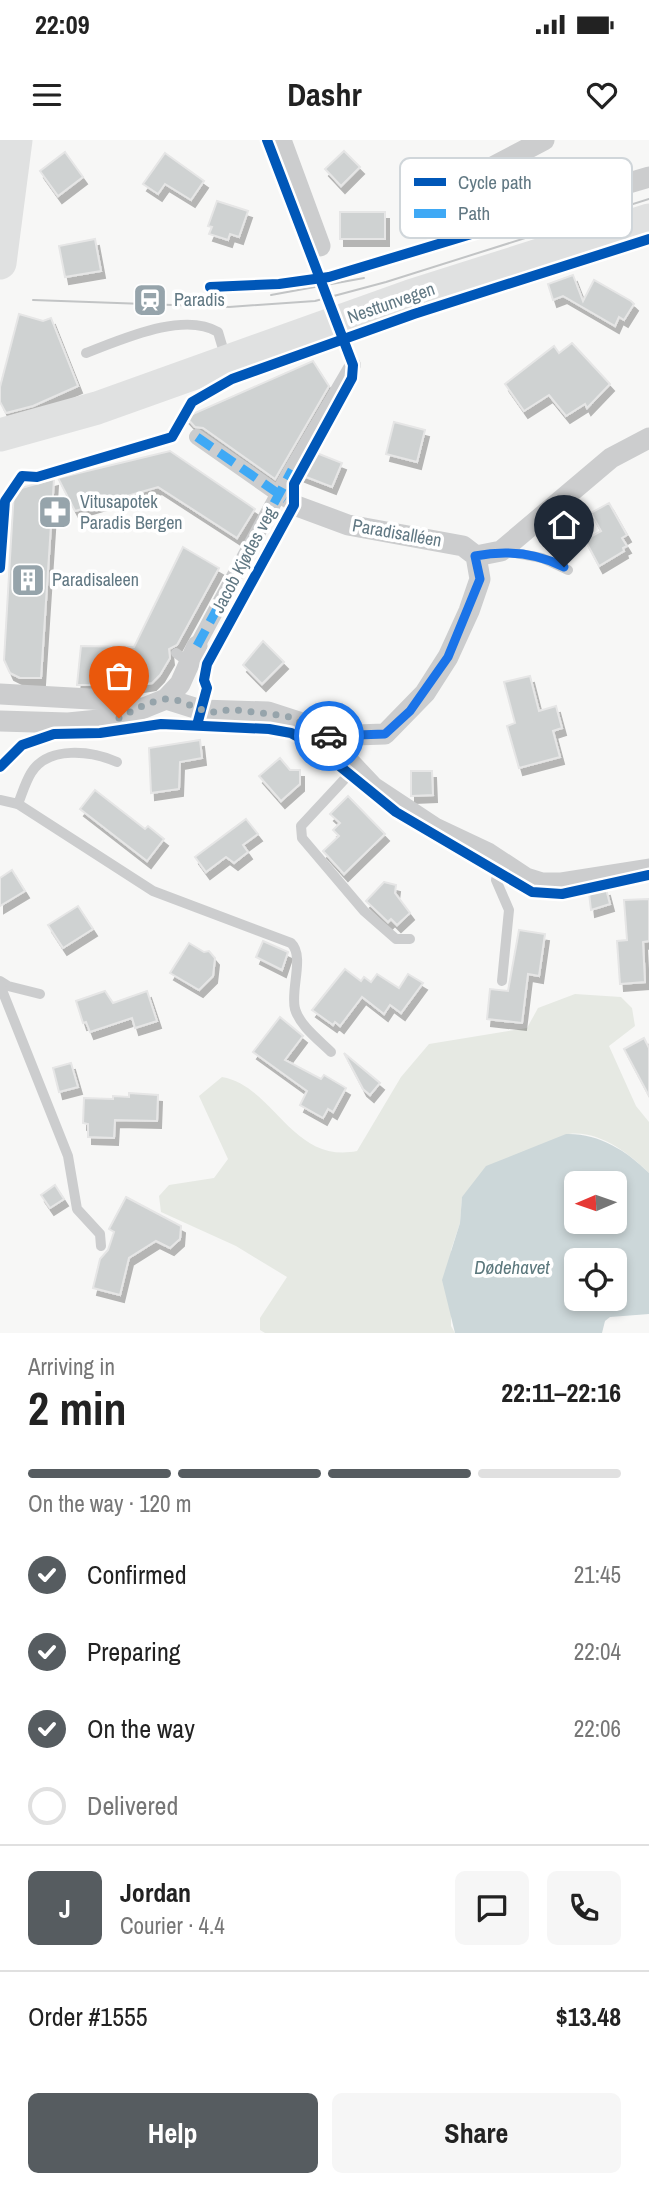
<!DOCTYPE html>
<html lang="en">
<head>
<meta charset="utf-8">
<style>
	:root { --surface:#fff; --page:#f6f6f6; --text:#222; --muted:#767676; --line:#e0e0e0; --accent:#565c60 }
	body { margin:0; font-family:"Archivo Narrow",sans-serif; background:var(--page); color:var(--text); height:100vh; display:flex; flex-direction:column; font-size:26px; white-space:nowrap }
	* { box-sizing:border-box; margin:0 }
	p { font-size:23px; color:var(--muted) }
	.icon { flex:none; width:38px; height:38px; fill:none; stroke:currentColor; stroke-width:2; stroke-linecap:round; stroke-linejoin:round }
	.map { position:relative; height:1193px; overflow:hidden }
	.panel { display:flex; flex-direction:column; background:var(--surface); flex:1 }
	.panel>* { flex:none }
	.needle { width:46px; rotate:268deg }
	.controls { position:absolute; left:564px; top:1031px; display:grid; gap:14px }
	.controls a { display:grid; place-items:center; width:63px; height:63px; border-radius:10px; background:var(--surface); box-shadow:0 4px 10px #0003; font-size:35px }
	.pin { position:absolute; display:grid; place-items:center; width:60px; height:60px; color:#fff; margin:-72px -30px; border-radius:50% 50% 50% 0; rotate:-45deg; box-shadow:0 0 7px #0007 }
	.pin .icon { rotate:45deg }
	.courier { position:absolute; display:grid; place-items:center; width:70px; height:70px; margin:-35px; border:5px solid #1a73e8; border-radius:50%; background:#fff; color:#222; box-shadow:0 2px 9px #0007 }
	.head em { font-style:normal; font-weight:700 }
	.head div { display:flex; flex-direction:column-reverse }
	.head { display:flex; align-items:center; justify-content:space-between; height:119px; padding:0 28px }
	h1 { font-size:46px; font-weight:700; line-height:52px }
	.bar { display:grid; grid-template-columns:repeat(4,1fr); gap:10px 7px; align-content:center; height:84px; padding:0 28px }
	.bar i { height:9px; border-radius:5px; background:var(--line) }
	.bar .selected { background:var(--accent) }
	.bar p { grid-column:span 4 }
	.line { display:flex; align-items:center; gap:18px; padding:0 28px; border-top:2px solid var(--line) }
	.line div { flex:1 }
	.round { display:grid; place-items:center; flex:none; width:74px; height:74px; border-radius:10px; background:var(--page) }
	ol { padding:0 28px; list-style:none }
	li { display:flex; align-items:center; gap:21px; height:77px }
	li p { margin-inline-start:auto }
	li .icon { padding:7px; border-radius:50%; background:var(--accent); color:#fff; stroke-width:4 }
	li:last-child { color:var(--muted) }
	li i { width:38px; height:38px; border:4px solid var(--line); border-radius:50% }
	.button { display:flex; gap:14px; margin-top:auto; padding:14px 28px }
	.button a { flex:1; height:80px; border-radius:10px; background:var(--accent); color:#fff; font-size:28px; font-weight:700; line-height:80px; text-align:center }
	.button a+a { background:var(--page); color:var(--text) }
	.status { display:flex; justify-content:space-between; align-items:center; height:49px; padding:0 35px; background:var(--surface); direction:ltr }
	.status svg { height:19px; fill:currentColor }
	header { display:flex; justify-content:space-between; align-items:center; height:91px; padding:0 28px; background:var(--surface); font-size:32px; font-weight:700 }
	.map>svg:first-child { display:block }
</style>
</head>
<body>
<div class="status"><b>22:09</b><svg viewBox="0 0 49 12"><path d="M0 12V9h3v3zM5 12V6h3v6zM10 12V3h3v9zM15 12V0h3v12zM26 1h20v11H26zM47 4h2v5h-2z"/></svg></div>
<header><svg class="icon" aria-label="menu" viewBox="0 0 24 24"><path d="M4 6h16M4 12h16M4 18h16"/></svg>Dashr<svg class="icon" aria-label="heart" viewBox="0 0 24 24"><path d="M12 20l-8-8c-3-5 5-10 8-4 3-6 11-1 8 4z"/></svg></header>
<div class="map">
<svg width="649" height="1193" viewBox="0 0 649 1193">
	<defs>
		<filter id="shadow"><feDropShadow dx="4" dy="7" stdDeviation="0" flood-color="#0004"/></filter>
	</defs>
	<rect width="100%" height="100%" fill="#f7f7f6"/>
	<path fill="#e6e9e3" d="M575 854 621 857 632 868 635 886 609 906 636 966 649 982V1033C629 1013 598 990 569 994 554 995 480 1046 462 1057L460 1083 451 1110V1186L455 1193H265L260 1190V1178L287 1137 236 1106 161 1072 159 1056 169 1045 214 1038 228 1019 199 956 222 937C274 946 292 1024 357 1011L401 937 429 904 527 888 538 868Z"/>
	<path fill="#ccd7d9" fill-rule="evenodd" d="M566 994C598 993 626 1010 649 1033V1174L610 1177 605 1181 602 1193H455L442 1140 460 1083 462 1057 486 1026ZM576 1043H614V1082H576ZM576 1120H614V1158H576Z"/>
	<g fill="#cfd2d2" stroke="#e6e6e6" stroke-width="2" filter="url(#shadow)">
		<path d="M344 11 360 27 341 46 325 29Z"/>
		<path d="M65 12 83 37 58 56 40 31Z"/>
		<path d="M165 13 204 41 191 60 165 44 158 54 143 44Z"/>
		<path d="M217 61 248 71 239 97 230 94 228 100 209 94 212 87 208 86Z"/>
		<rect x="340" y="72" width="45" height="27"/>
		<path d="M95 99 101 131 65 137 59 106Z"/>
		<path d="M573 135 583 161 594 140 631 161 634 164 624 180 619 177 615 186 563 156 553 160 548 144Z"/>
		<path d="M19 174 43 181 51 178 78 246 33 266 6 273 0 262V247Z"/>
		<path d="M572 203 610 244 587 268 585 264 566 276 549 255 524 271 505 244 554 206 559 213Z"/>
		<path d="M313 221 329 246 275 339 203 288 195 287 186 277Z"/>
		<path d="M394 282 425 290 417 322 386 314Z"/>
		<path d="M170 311 255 369 237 398 158 347 75 371 58 338Z"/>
		<path d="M314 312 342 323 332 347 301 335Z"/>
		<path d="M54 339 41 538H20L10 533 4 520 14 350Z"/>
		<path d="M609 363 627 395 622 398 627 406 623 408 624 411 599 426 585 400 601 391 591 373Z"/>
		<path d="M183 407 219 428 177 505 169 509 170 518 160 535 152 543 140 545H77L81 506 134 507Z"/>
		<path d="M263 501 284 522 262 544 243 525Z"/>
		<path d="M530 536 539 571 556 566 562 588 553 591 560 617 519 628 507 586 515 583 504 542Z"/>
		<path d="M200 600 202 618 180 622 179 649 151 653 149 608Z"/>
		<path d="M280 618 290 630H300V644L281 661 259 636Z"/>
		<path d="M411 631H432L433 655 411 656Z"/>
		<path d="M95 650 145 689 148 686 164 699 147 721 80 669Z"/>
		<path d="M348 656 385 694 344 734 323 711 339 696 333 690 340 683 330 674Z"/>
		<path d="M246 679 258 694 243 705 248 712 234 723 226 717 206 732 195 717Z"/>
		<path d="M12 730 25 751 0 766V738Z"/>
		<path d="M384 742 396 745 395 753 410 773 397 785 391 779 388 782 366 761Z"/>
		<path d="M606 749 610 764 591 770 589 753Z"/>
		<path d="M649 759V801L643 802 645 842 620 844 617 801 627 800 624 760Z"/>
		<path d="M78 766 93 789 63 808 48 785Z"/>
		<path d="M519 790 545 794 539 836 528 834 522 883 487 879 490 849 508 851Z"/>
		<path d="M263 801 288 812 282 830 256 817Z"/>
		<path d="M189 803 204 812 209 811 215 818 213 836 199 850 170 833Z"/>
		<path d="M345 829 361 841 364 837 371 842 377 834 399 848 408 834 423 843 401 873 390 865 384 874 362 857 340 886 335 882 333 885 312 870Z"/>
		<path d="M105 851 113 863 147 851 157 881 135 888 132 878 90 892 86 882 83 883 76 861Z"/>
		<path d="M280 877 303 896 285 920 321 939 324 935 346 948 333 972 328 969 323 978 300 965 307 951 253 912Z"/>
		<path d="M644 898 649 908V956L624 909Z"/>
		<path d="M344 913 380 943 370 955 363 949Z"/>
		<path d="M71 923 78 947 59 952 53 928Z"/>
		<path d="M129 953 158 955 157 981 115 980 114 998 88 997V984L83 983 84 958 113 959V956L129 957Z"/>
		<path d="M55 1045 64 1059 50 1068 41 1055Z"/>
		<path d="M126 1057 181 1086 180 1099 170 1108 156 1101 129 1118 120 1155 93 1148 100 1119 108 1110 114 1092 109 1089Z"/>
	</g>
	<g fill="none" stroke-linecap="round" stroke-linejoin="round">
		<g stroke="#cccdce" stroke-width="10">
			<path d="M86 213C121 200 183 171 218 192L226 219"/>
			<path d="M504 411 542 418 568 430"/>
			<path d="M176 513 188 522"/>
			<path d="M354 629 301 686 302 698 364 771 396 799H410"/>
			<path d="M0 660 18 664 153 751 291 803C305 816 290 850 295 869 300 886 319 900 331 912"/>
			<path d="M18 664C22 654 25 643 31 633 48 605 92 611 117 622"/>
			<path d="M501 721 496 740 509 770 502 841"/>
			<path d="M0 841 8 846 40 854"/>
			<path d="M0 845 68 1016 77 1069 100 1094 101 1106"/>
		</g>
		<g stroke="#cccdce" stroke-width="16">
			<path d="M197 297 287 360"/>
			<path d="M197 506 288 336 353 225"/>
		</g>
		<g stroke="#cccdce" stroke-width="21">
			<path d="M281 0 320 106"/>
			<path d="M544 0 481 33 494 63H561L649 37"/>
			<path d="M294 365 348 385 463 406 476 416 480 439 469 471 448 517 425 553 385 594 325 596"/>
			<path d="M476 416 501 411 611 318 649 298"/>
			<path d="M0 554 126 561 138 568"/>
			<path d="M166 559 201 570 268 572 305 584 325 596 373 647 435 688 488 713 526 738 542 743H560L649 729"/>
			<path d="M0 581 68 583 119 578 166 559 180 544 197 506"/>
		</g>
		<g stroke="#e0e1e1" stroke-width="33">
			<path d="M0 123 16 0"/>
			<path d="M0 295 97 268 410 156 649 80"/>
		</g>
		<g stroke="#c2c4c5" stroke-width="2">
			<path d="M271 155 364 138"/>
			<path d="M33 160 229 167 315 161 386 142 649 59"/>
		</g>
		<g stroke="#3fa9f5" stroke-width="9" stroke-dasharray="18 9" stroke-linecap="butt">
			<path d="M197 297 286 359"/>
			<path d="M197 506 292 330"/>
		</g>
		<g stroke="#fff" stroke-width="15">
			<g id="cycleway">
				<path d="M210 147 279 144 329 137 561 67"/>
				<path d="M0 428 5 361 22 336 37 337 172 297 192 262 232 239 414 174 649 99"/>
				<path d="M197 585 207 548 204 540 207 524 294 365V344L352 238 353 225 267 0"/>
				<path d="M0 627 22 605 54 594 100 593 161 584 269 589 291 593 315 606 396 672 532 752 562 754 649 735"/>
			</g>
		</g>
		<use href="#cycleway" stroke="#0057b8" stroke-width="10"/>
	</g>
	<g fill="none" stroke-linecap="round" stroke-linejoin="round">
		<path stroke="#96a4ab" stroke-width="7" stroke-dasharray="0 12.6" d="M119 578C132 571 150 561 165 559 186 557 204 580 229 569L287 576 329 596"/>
		<path stroke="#1a73e8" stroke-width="9" d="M329 596 385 594 410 571 448 517 480 439 475 416C506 410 535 412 564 427"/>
	</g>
	<defs>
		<g id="station-square" transform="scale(1.75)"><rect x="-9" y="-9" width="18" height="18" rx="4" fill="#96a4ab" stroke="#fff"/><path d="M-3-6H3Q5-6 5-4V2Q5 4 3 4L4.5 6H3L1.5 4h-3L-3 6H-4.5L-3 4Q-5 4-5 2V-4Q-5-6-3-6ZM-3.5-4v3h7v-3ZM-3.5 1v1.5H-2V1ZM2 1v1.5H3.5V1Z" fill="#fff"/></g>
		<g id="pharmacy-square" transform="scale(1.75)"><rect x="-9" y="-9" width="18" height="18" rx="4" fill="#96a4ab" stroke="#fff"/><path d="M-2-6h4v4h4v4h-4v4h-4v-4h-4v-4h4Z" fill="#fff"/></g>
		<g id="building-square" transform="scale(1.75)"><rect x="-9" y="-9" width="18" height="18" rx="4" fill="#96a4ab" stroke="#fff"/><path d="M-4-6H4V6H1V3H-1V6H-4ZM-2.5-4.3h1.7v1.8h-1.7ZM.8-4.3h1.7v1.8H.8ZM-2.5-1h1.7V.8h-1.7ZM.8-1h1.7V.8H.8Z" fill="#fff"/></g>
	</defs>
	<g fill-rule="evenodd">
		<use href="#station-square" x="150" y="160"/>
		<use href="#pharmacy-square" x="55" y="372"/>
		<use href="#building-square" x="28" y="440"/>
	</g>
	<g text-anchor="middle" stroke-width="7" stroke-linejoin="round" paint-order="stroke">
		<g font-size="18" fill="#617883" stroke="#fff" text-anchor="start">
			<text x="174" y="166">Paradis</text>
			<text x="80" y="368">Vitusapotek<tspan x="80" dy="21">Paradis Bergen</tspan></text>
			<text x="52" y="446">Paradisaleen</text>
		</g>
		<g font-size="18" fill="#617883" stroke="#fff">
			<text transform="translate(391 163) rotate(-19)" y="6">Nesttunvegen</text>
			<text transform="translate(397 393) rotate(10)" y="6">Paradisalléen</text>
			<text transform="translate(244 420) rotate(-62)" y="6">Jacob Kjødes veg</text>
		</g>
		<g font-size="19" font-style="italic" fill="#5c787d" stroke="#fff">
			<text x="512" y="1134">Dødehavet</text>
		</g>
	</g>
	<rect x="400" y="18" width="232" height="80" rx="10" fill="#fff" stroke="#d0d6da" stroke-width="2"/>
	<rect x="414" y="38" width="32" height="8" fill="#0057b8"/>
	<rect x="414" y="69" width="32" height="9" fill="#3fa9f5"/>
	<g font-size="19" fill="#617883">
		<text x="458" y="49">Cycle path</text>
		<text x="458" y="80">Path</text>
	</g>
</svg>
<div class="controls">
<a><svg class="needle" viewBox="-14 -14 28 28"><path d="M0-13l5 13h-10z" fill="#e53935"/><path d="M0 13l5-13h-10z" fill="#767676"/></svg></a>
<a><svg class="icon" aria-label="locate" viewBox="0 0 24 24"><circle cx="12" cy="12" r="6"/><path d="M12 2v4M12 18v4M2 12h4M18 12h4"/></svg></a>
</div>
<div class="pin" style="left:119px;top:578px;background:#ea580c"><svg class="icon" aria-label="bag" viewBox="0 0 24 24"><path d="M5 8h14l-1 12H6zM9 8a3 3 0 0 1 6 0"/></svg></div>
<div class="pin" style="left:564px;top:427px;background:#1f2937"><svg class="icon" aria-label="home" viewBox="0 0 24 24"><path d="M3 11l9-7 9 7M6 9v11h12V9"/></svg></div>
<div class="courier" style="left:329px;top:596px"><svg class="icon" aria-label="car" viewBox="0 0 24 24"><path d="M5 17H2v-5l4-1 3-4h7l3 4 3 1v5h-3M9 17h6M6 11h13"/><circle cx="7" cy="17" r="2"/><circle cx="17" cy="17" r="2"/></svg></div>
</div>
<section class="panel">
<div class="head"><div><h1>2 min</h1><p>Arriving in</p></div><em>22:11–22:16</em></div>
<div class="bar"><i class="selected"></i><i class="selected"></i><i class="selected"></i><i></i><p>On the way · 120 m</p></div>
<ol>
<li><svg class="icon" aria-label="check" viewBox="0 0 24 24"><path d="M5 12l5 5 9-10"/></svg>Confirmed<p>21:45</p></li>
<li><svg class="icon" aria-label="check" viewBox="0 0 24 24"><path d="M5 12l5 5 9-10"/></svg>Preparing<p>22:04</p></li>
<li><svg class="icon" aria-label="check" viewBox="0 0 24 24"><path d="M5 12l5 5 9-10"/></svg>On the way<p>22:06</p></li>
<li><i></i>Delivered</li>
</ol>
<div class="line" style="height:126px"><b class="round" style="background:var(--accent);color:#fff">J</b><div><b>Jordan</b><p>Courier · 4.4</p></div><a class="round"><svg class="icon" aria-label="chat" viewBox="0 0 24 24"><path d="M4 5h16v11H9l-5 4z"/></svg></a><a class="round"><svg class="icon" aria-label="phone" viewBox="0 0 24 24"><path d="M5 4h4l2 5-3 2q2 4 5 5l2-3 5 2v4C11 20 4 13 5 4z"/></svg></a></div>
<div class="line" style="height:91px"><div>Order #1555</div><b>$13.48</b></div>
<div class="button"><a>Help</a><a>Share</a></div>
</section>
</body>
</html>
